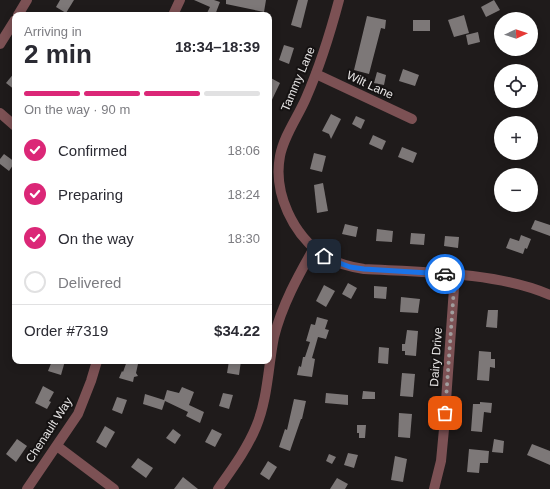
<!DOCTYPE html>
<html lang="en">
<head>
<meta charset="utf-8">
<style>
	:root { --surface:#fff; --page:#f7f7f7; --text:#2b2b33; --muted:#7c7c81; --line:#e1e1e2; --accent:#db2777 }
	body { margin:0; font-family:Helvetica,sans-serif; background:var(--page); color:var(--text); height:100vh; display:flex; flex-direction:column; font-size:15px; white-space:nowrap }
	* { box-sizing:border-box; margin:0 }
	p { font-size:13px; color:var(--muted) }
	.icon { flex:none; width:22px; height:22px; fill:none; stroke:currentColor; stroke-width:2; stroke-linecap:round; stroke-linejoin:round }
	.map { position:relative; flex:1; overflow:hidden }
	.panel { position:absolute; left:12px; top:12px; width:260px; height:352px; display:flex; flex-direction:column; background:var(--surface); border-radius:8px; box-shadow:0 2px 10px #0003 }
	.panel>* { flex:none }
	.needle { width:26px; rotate:87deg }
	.tools { position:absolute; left:494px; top:12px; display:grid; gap:8px }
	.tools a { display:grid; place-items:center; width:44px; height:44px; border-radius:50%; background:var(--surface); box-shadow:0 2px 10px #0003; font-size:20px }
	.pin { position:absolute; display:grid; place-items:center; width:34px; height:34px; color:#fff; margin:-17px; border-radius:8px; box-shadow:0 2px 6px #0006 }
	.courier { position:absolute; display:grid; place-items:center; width:40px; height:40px; margin:-20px; border:3px solid #1a73e8; border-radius:50%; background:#fff; color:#222; box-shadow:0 1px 5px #0007 }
	.summary em { font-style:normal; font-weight:700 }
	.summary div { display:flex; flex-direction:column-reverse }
	.summary { display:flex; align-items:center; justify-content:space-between; height:68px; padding:0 12px }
	h1 { font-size:26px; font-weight:700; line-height:30px }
	.bar { display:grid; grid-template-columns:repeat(4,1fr); gap:6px 4px; align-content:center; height:48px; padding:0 12px }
	.bar i { height:5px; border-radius:3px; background:var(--line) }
	.bar .on { background:var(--accent) }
	.bar p { grid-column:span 4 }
	.line { display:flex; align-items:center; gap:10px; padding:0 12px; border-top:1px solid var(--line) }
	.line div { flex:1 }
	ol { padding:0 12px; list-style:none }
	li { display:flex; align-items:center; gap:12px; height:44px }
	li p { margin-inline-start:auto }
	li .icon { padding:4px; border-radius:50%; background:var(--accent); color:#fff; stroke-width:4 }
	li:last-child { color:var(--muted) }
	li i { width:22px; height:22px; border:2px solid var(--line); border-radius:50% }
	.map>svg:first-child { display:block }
</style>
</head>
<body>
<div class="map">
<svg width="550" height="489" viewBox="0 0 550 489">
	<rect width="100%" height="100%" fill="#1f1b1b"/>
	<g fill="#7d7878">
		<path d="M60 0H74L66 13 56 7Z"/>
		<path d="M194 0H214L220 2 215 15H206L210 7Z"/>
		<path d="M226 0H266L264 12 226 4Z"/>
		<path d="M298 0H308L301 28 291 25Z"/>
		<path d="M494 0 500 10 486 17 481 7Z"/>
		<path d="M464 15 469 33 454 37 448 20Z"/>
		<path d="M367 16 386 20 385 29 381 28 369 74 354 70Z"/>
		<rect x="413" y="20" width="17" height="11"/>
		<path d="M478 32 480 42 468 45 466 35Z"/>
		<path d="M284 45 294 48 289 64 279 60Z"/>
		<path d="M403 69 419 75 415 86 399 81Z"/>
		<path d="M15 72V90L6 83Z"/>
		<path d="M377 72 386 75 384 85 374 83Z"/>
		<path d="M269 77 280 83 269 106Z"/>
		<path d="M331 114 341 119 331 139 329 134 322 131Z"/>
		<path d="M356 116 365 120 361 129 352 124Z"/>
		<path d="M373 135 386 141 382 150 369 144Z"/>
		<path d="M402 147 417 153 413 163 398 157Z"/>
		<path d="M314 153 326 156 322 172 310 169Z"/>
		<path d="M4 154 15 162 9 171 0 164V159Z"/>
		<path d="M323 183 328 211 317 213 314 185Z"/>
		<path d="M535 220 550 225V236L531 229Z"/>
		<path d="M345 224 358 227 356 237 342 234Z"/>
		<path d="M377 229 393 231 392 242 376 241Z"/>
		<path d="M411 233 425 234 424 245 410 244Z"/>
		<path d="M521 235 531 239 527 249 525 248 523 254 506 248 510 238 519 241Z"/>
		<path d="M445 236 459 237 458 248 444 246Z"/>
		<path d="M348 283 357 288 351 299 342 294Z"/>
		<path d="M324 285 335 291 326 307 316 301Z"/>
		<path d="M374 286 387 287 386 299 374 298Z"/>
		<path d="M401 297 420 299 418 313 400 312Z"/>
		<path d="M488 310H498L497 328 486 327Z"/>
		<path d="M317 317 328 320 325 329 329 330 326 339 318 337 312 358 315 359 312 377 297 375 299 366 301 367 303 357H305L310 342 306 341 311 324 315 325Z"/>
		<path d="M407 330 418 331 416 356 405 355V351H402V344H405Z"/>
		<path d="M379 347 389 348 388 364 378 363Z"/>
		<path d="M479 351 491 352V359H495V368L490 367 489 381 477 380Z"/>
		<path d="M52 361H65L61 375 48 371Z"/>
		<path d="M127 361 138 364 136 373 138 376 134 377 133 382 119 378 122 371 123 372Z"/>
		<path d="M229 361H241L239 375 227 373Z"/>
		<path d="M402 373 415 374 413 397 400 396Z"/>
		<path d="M43 386 54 392 49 401 51 402 47 409 35 403Z"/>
		<path d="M182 387 194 392 189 405 204 412 200 423 186 416 188 412 165 401 162 410 143 404 145 394 164 400 167 390 179 393Z"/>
		<path d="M363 391 375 392V399H362Z"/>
		<path d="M223 393 233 395 229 409 219 406Z"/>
		<path d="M326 393 348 395V405L325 403Z"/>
		<path d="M117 397 127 400 122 414 112 410Z"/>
		<path d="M294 399 306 401 302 419H301L290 451 279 447 285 429 287 430Z"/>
		<path d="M480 402 492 403 491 413 484 412 482 432 471 431 473 404H480Z"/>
		<path d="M399 413 412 414 410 438 398 437Z"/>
		<path d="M357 425H366L365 438H359V433H357Z"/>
		<path d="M105 426 115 432 106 448 96 442Z"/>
		<path d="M173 429 181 435 175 444 166 438Z"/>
		<path d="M212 429 222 434 215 447 205 442Z"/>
		<path d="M17 439 27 446 16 462 6 454Z"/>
		<path d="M494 439 504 441 503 453 492 452Z"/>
		<path d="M532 444 550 451V465L527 455Z"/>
		<path d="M469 449 489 451 488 463H480L479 473 467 472Z"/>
		<path d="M348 453 358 455 354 468 344 465Z"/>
		<path d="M329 454 336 457 332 464 326 461Z"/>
		<path d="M395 456 407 459 403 482 391 480Z"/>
		<path d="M138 458 153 468 146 478 131 467Z"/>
		<path d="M268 461 277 467 269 480 260 474Z"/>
		<path d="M183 477 198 489H174Z"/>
		<path d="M337 478 348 484 345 489H330Z"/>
	</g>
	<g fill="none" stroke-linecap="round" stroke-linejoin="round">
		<g stroke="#7c5154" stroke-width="10">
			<path d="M339 0C330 34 320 66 306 98 298 117 284 135 280 156 273 193 293 235 324 256 336 263 350 267 364 269 421 272 498 272 550 295"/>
			<path d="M18 15 27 0"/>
			<path d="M173 15 180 0"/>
			<path d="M0 44 15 20"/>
			<path d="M316 74 412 119"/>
			<path d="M0 113 15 126"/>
			<path d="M57 446 114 489"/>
			<path d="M27 489 78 414 91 381 97 361"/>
			<path d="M218 489C232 469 247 449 256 427 268 398 268 367 274 337 282 305 298 276 314 248"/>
			<path d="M434 489 441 461 444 429 455 274"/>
		</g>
	</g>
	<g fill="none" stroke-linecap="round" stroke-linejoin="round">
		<path stroke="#a19e9e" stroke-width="4" stroke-dasharray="0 7.2" d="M445 413 455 274H445"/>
		<path stroke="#1a73e8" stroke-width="5" d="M324 256 337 262 350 267 364 269 445 274"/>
	</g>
	<g text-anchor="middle" stroke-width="4" stroke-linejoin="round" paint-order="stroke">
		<g font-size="12" fill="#e7e5e5" stroke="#151212">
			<text transform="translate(298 79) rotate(-67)" y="4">Tammy Lane</text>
			<text transform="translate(370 85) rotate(25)" y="4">Wilt Lane</text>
			<text transform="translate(436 357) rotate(-86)" y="4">Dairy Drive</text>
			<text transform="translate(49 430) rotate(-57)" y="4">Chenault Way</text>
		</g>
	</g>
</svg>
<div class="tools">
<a><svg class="needle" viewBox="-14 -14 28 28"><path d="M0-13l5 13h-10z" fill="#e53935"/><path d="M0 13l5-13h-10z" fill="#7c7c81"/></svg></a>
<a><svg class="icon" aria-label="locate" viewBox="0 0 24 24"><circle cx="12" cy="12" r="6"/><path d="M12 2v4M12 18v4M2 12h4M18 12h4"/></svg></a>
<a>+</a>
<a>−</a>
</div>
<div class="pin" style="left:445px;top:413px;background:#ea580c"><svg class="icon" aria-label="bag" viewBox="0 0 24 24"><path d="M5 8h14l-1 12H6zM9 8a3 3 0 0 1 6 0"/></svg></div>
<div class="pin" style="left:324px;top:256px;background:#1f2937"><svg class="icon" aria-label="home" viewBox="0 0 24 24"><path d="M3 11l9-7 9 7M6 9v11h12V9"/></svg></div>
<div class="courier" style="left:445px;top:274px"><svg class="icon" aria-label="car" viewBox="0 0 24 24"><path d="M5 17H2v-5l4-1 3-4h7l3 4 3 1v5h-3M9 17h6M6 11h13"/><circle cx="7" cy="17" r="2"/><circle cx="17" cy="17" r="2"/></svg></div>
<section class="panel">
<div class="summary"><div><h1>2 min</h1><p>Arriving in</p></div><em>18:34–18:39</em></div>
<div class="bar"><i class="on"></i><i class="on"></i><i class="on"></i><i></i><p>On the way · 90 m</p></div>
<ol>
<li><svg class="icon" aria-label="check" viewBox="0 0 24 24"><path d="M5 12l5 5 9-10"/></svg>Confirmed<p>18:06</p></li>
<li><svg class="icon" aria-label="check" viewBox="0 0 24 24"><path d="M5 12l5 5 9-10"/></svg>Preparing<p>18:24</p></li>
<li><svg class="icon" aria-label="check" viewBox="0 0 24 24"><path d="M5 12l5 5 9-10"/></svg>On the way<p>18:30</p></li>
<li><i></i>Delivered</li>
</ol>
<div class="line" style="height:52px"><div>Order #7319</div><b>$34.22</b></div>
</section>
</div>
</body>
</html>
